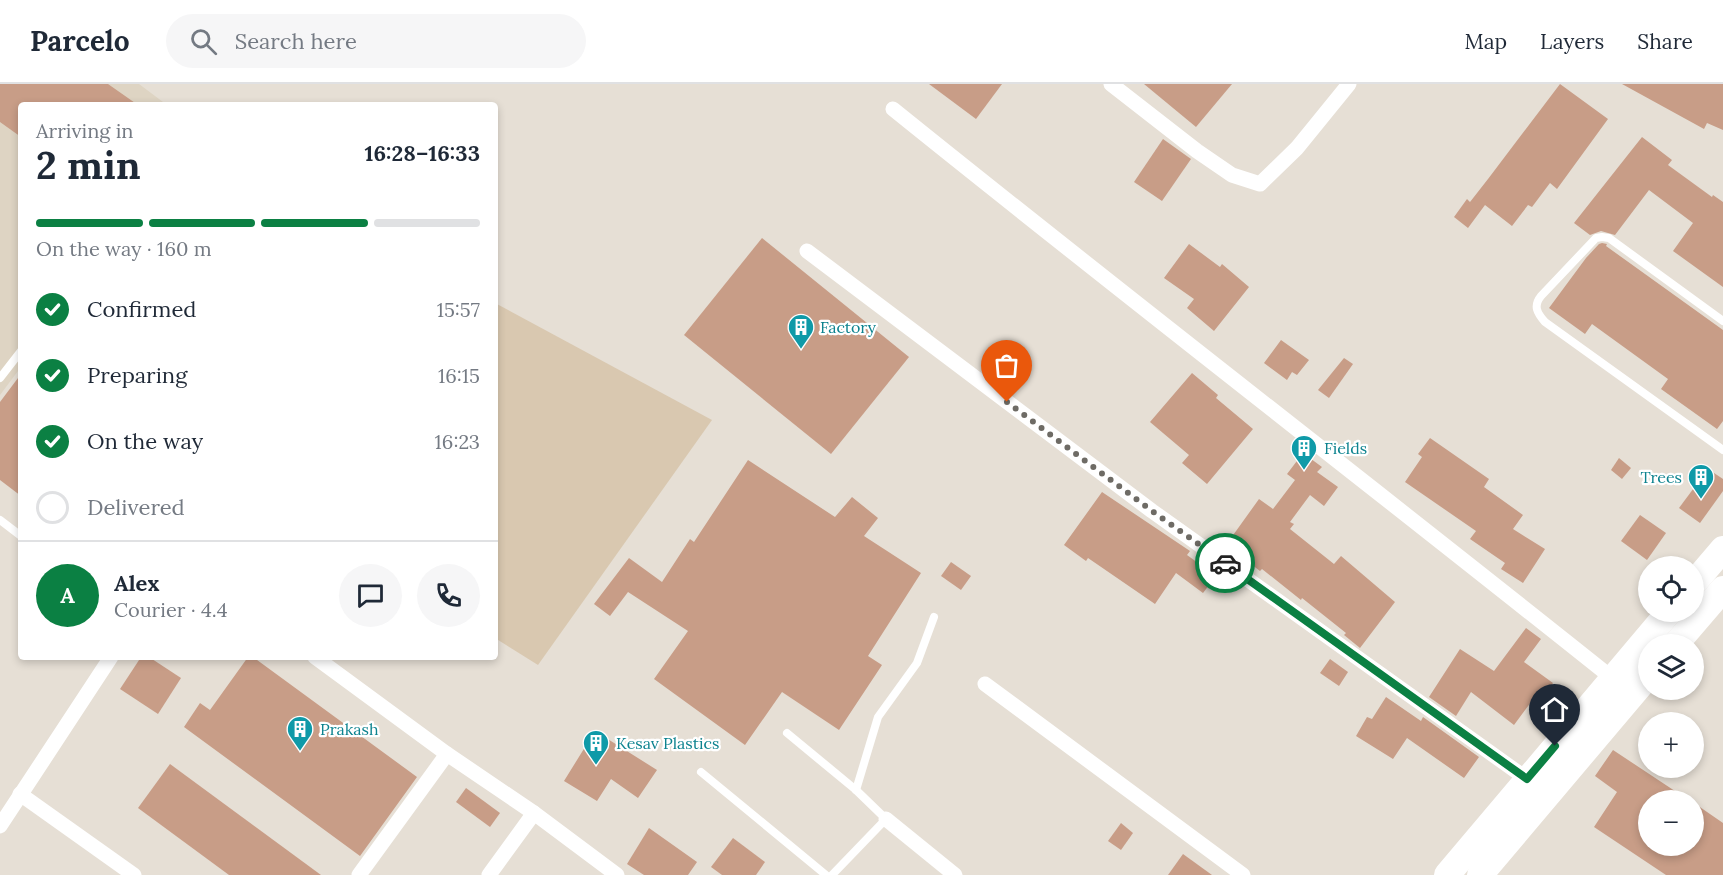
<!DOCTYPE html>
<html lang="en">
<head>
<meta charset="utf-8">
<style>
	:root { --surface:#fff; --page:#f6f6f7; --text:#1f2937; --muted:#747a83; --line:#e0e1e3; --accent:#0b8043 }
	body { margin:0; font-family:Lora,serif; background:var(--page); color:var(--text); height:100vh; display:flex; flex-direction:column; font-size:22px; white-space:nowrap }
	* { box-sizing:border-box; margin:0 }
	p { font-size:20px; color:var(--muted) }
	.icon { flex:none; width:33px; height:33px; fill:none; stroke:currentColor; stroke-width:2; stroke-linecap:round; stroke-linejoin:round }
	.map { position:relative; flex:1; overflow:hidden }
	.panel { position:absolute; left:18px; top:18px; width:480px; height:558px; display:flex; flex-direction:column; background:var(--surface); border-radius:6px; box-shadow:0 3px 9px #0003 }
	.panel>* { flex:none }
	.tools { position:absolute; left:1638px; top:472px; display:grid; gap:12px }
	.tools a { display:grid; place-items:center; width:66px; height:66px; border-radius:50%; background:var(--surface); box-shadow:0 3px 9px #0003; font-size:30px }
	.pin { position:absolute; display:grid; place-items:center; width:51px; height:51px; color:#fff; margin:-62px -26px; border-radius:50% 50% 50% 0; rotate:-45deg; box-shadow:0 0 6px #0007 }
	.pin .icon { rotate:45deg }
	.courier { position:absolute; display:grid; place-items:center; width:60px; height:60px; margin:-30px; border:4px solid #0b8043; border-radius:50%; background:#fff; color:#222; box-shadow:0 2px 8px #0007 }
	.overview em { font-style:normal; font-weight:700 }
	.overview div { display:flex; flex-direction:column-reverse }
	.overview { display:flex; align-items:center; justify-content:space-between; height:102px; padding:0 18px }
	h1 { font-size:39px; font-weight:700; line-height:45px }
	.bar { display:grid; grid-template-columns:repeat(4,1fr); gap:9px 6px; align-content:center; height:72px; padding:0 18px }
	.bar i { height:8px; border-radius:4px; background:var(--line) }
	.bar .selected { background:var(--accent) }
	.bar p { grid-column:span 4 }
	.line { display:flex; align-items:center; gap:15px; padding:0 18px; border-top:2px solid var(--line) }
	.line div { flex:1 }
	.round { display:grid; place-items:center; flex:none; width:63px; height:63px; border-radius:32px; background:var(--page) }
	ol { padding:0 18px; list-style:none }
	li { display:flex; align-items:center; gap:18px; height:66px }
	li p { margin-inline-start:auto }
	li .icon { padding:6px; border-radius:50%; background:var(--accent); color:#fff; stroke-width:4 }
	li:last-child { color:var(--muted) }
	li i { width:33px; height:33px; border:3px solid var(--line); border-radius:50% }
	header { display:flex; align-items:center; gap:36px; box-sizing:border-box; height:84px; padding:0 30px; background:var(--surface); border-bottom:2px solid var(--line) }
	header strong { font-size:28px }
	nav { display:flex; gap:33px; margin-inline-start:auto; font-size:21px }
	.search { width:420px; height:54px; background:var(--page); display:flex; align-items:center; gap:15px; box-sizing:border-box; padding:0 21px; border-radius:33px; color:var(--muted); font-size:22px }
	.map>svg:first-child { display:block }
</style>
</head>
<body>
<header>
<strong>Parcelo</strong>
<div class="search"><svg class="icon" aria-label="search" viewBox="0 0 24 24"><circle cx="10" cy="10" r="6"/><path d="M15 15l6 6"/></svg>Search here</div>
<nav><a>Map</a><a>Layers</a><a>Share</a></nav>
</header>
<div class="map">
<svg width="1723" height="791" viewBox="0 0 1723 791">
	<rect width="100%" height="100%" fill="#e6dfd5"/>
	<path fill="#ded4c3" d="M0 0H139L167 21H21V283L0 311Z"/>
	<path fill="#d9c8b0" d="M495 219 712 336 538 581 495 554Z"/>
	<g fill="#c89d87">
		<path d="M0 0H108L138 21H21V53L0 38Z"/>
		<path d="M929 0H1002L976 35Z"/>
		<path d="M1144 0H1232L1196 43Z"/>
		<path d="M1560 0 1608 35 1557 105 1550 99 1532 123 1528 121 1512 142 1485 121 1468 144 1454 133 1467 115 1470 118 1488 95Z"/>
		<path d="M1622 0H1723V46L1707 39 1704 45Z"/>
		<path d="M1642 53 1672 76 1668 81 1712 113 1713 111 1723 118V203L1673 167 1693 139 1649 106 1615 151 1601 147 1590 151 1574 139Z"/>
		<path d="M1163 55 1191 75 1162 117 1134 98Z"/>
		<path d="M762 154 909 273 831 370 684 251Z"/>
		<path d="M1602 159 1607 160 1606 162 1723 246V337L1717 345 1661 305 1668 295 1592 240 1585 250 1549 224 1586 174 1599 160Z"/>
		<path d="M1189 160 1220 183 1222 180 1249 203 1214 247 1187 224 1194 215 1164 194Z"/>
		<path d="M1281 256 1309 276 1297 291 1292 288 1287 296 1264 279Z"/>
		<path d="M1344 274 1353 280 1329 314 1318 306Z"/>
		<path d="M1192 289 1218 311 1216 314 1253 345 1207 400 1182 379 1189 371 1150 338Z"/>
		<path d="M21 290V412L0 396V318Z"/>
		<path d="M1430 354 1489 395 1484 403 1523 431 1513 445 1545 465 1523 499 1501 485 1505 479 1470 455 1476 447 1405 398 1422 373 1418 370Z"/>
		<path d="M1303 369 1322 383 1317 388 1338 403 1324 422 1310 411 1290 438 1294 440 1290 445 1334 480 1341 472 1395 518 1360 564 1344 551 1346 549 1302 514 1301 516 1262 485 1260 487 1226 461 1259 415 1273 425 1295 396 1287 390Z"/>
		<path d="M1619 374 1631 384 1622 395 1611 386Z"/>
		<path d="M748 376 835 433 852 413 878 434 864 452 921 489 868 572 882 581 839 646 782 608 745 661 654 595 688 547 628 508 610 532 594 520 629 474 662 498 690 455 694 458Z"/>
		<path d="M1708 385 1723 395V407L1700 439 1679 424Z"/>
		<path d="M1102 408 1190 467 1187 471 1216 492 1203 509 1176 489 1155 520 1088 474 1086 477 1064 461Z"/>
		<path d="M1640 431 1666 449 1647 476 1621 457Z"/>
		<path d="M951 478 971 492 961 506 941 492Z"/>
		<path d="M1526 544 1541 555 1524 578 1553 599 1540 618 1534 614 1514 641 1471 608 1456 632 1429 613 1460 565 1494 587Z"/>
		<path d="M141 573H149L181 594 158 630 120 605Z"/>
		<path d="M248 573H253L417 693 360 772 184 643 200 619 210 626Z"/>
		<path d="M1330 575 1348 588 1339 602 1320 589Z"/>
		<path d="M1386 613 1421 637 1423 633 1479 673 1464 694 1407 654 1393 675 1356 652 1367 633 1372 635Z"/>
		<path d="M595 647 657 686 638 714 611 695 597 717 564 697Z"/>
		<path d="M1613 666 1690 717H1648V762H1694V719L1723 739V791H1666L1594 743 1617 708 1595 692Z"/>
		<path d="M170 680 321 791H229L138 724Z"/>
		<path d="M466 704 500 729 490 743 456 718Z"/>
		<path d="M1121 739 1133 749 1121 766 1108 757Z"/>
		<path d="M649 744 697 778 688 791H644L627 780Z"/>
		<path d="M733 754 765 778 756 791H722L711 783Z"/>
		<path d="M1183 770 1212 791H1168Z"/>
	</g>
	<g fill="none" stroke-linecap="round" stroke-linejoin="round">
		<g stroke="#fff" stroke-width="8">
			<path d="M1723 237 1609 154 1602 153 1596 154 1541 212C1533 222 1537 229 1545 238L1723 366"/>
			<path d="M0 294 21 267"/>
			<path d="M0 436 21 452"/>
			<path d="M787 649 856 706 886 735 832 791"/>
			<path d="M701 688 826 791"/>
			<path d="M856 706 878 633 917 579 934 533"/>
		</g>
		<g stroke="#fff" stroke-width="15">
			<path d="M1111 0 1197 67 1232 91 1260 100 1297 64 1349 0"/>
			<path d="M893 25C1131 217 1373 403 1612 594"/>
			<path d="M807 167 1152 427 1527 695"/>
			<path d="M315 573 447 670 534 729 617 791"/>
			<path d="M985 600 1243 791"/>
			<path d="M20 710 134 791"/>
			<path d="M886 735 955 791"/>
			<path d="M0 742 111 573"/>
			<path d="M359 791 447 670"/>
			<path d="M489 791 534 729"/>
		</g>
		<g stroke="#fff" stroke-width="26">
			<path d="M1694 499 1723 465"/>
			<path d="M1675 561 1723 505"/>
			<path d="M1447 791 1669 528"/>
			<path d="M1480 791 1648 592"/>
		</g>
	</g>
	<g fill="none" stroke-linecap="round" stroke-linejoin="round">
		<path stroke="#6e6b65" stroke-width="6" stroke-dasharray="0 10.8" d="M1007 318 1152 427 1225 479"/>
		<path stroke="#0b8043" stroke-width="8" d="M1225 479 1527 695 1555 662"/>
	</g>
	<defs>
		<g id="building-pin" transform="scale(1.35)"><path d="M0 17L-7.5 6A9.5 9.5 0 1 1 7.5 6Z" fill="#0f9aa8" stroke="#fff"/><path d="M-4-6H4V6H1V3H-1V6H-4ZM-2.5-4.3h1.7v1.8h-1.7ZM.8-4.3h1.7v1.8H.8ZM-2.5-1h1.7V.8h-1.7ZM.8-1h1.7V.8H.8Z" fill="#fff"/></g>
	</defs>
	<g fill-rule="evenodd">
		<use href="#building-pin" x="801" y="243"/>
		<use href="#building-pin" x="1304" y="364"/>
		<use href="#building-pin" x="1701" y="393"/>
		<use href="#building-pin" x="300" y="645"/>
		<use href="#building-pin" x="596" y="659"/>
	</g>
	<g text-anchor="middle" stroke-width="4.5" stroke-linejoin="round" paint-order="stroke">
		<g font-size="16" fill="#0d838f" stroke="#fff" text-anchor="start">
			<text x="820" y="249">Factory</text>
			<text x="1324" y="370">Fields</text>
			<text x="1682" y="399" text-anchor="end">Trees</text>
			<text x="320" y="651">Prakash</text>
			<text x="616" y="665">Kesav Plastics</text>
		</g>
	</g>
</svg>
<div class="tools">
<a><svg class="icon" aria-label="locate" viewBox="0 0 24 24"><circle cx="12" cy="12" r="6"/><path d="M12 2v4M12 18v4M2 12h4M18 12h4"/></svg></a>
<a><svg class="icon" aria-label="layers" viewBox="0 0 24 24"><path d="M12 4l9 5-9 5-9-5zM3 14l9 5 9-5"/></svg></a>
<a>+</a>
<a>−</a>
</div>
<div class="pin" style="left:1007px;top:318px;background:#ea580c"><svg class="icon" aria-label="bag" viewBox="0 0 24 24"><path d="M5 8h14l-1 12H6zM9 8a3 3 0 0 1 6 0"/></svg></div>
<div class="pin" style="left:1555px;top:662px;background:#1f2937"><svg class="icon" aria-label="home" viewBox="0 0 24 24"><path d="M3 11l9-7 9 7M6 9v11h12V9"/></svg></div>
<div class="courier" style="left:1225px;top:479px"><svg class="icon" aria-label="car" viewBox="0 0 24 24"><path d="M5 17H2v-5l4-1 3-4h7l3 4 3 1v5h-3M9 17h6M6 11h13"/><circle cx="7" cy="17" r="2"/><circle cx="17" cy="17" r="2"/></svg></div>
<section class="panel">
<div class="overview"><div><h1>2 min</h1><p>Arriving in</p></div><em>16:28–16:33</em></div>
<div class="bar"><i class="selected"></i><i class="selected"></i><i class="selected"></i><i></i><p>On the way · 160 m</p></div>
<ol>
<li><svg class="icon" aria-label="check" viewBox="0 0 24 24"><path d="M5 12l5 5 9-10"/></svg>Confirmed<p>15:57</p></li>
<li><svg class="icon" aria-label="check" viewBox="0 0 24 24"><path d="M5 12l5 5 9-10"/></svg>Preparing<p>16:15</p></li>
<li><svg class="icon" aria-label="check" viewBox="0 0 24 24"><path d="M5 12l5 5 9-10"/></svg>On the way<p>16:23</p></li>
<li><i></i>Delivered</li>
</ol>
<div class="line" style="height:108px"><b class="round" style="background:var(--accent);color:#fff">A</b><div><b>Alex</b><p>Courier · 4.4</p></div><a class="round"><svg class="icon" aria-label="chat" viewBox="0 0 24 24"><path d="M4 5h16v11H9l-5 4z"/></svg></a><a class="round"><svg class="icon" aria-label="phone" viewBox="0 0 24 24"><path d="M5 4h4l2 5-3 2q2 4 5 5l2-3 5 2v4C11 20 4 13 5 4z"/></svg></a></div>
</section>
</div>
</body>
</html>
